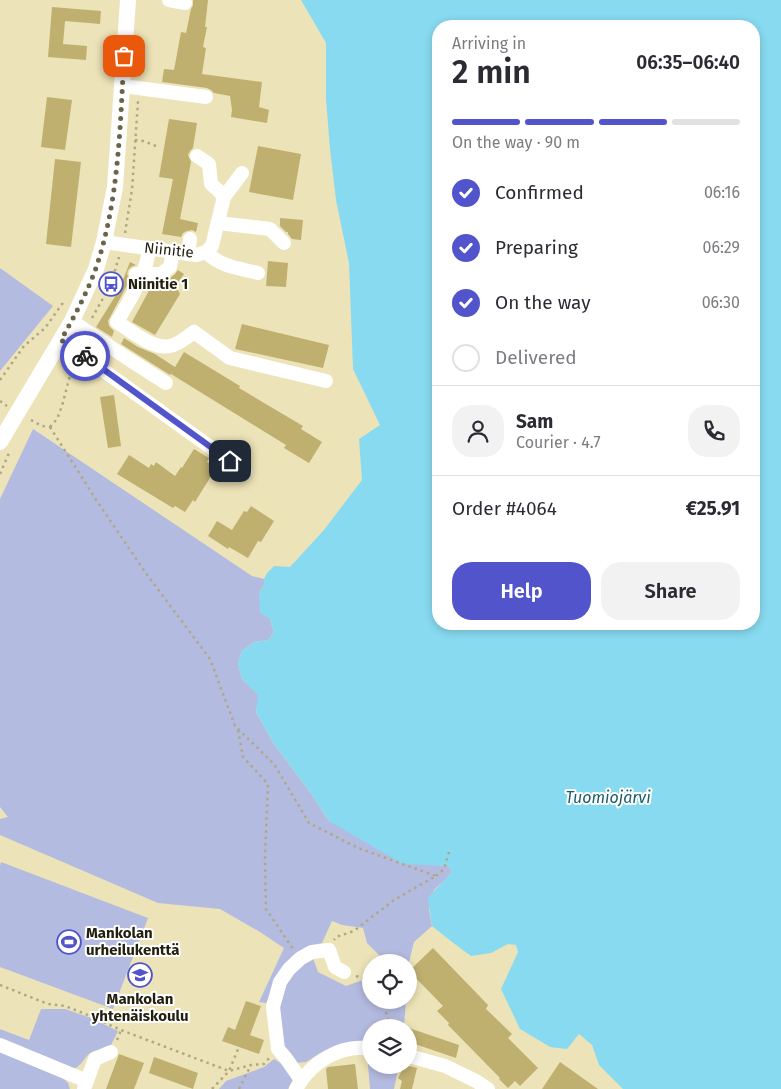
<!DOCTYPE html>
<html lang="en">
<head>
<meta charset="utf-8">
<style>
	:root { --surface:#fff; --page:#f2f2f3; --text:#2b2b33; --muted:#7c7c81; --line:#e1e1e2; --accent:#5154ca }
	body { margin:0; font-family:"Fira Sans",sans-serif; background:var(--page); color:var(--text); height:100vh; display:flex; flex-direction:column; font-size:19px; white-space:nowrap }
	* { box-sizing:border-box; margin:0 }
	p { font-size:16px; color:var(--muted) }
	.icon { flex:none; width:28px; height:28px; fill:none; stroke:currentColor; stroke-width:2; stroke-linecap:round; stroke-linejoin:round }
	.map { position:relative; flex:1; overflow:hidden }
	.drawer { position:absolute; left:432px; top:20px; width:328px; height:610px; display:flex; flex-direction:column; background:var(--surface); border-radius:20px; box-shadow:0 2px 8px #0003 }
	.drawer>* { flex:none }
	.controls { position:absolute; left:362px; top:954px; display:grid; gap:10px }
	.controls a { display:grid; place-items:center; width:55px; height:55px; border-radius:50%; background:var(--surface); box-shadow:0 2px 8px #0003; font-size:25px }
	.pin { position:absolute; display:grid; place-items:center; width:42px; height:42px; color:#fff; margin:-21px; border-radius:10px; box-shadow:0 2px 8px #0006 }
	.courier { position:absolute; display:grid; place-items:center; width:50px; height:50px; margin:-25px; border:4px solid #5154ca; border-radius:50%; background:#fff; color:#222; box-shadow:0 1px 6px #0007 }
	.headline em { font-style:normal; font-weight:600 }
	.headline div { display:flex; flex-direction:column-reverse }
	.headline { display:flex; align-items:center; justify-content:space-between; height:85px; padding:0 20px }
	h1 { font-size:32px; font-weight:600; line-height:38px }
	.bar { display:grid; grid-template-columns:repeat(4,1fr); gap:8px 5px; align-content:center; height:60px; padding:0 20px }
	.bar i { height:6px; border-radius:4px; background:var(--line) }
	.bar .current { background:var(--accent) }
	.bar p { grid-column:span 4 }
	.line { display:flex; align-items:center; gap:12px; padding:0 20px; border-top:1px solid var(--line) }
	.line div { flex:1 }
	.round { display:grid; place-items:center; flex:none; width:52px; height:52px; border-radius:20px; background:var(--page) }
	ol { padding:0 20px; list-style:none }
	li { display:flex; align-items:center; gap:15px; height:55px }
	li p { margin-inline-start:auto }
	li .icon { padding:5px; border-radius:50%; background:var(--accent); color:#fff; stroke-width:4 }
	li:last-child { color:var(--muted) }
	li i { width:28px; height:28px; border:2px solid var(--line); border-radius:50% }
	.button { display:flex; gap:10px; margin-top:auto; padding:10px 20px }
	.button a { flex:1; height:58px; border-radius:20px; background:var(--accent); color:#fff; font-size:20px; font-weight:600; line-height:58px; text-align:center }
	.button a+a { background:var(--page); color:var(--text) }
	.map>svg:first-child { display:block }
</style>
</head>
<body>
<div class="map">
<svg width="781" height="1089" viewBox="0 0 781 1089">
	<rect width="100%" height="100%" fill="#ede3b8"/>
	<g fill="#b4bbe0">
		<path d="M0 268 53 306 0 371Z"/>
		<path d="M33 429 252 576 264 579V585L259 593 270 619 274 633 268 640 254 642 242 651 238 663 242 679 259 695 256 712 274 744 310 792 329 821 437 865 448 866 452 871 446 879 434 890 429 909 432 926 414 942 409 962H382V958L367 943 363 928 342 925 332 921 322 943 308 946 292 956 266 1003 259 1002 284 948 260 932 220 909 158 903 0 835V819L8 817 0 807V499Z"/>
		<path d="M1 862 148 918 113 1009 0 967V866Z"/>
		<path d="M313 958 318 972 346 986 371 977V1000H406L404 1027 371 1028V1044H343L320 1053 306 1062 294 1063 281 1042 278 1008 291 972Z"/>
		<path d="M41 1009H65L91 1018 118 1031 109 1049C81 1048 89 1064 71 1070L0 1041V1029L29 1040Z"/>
		<path d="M0 1049 57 1072 68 1083 70 1089H0Z"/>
		<path d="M367 1053 371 1054V1065H399L394 1089H370Z"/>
		<path d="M274 1059 288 1068 293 1079 288 1089H219L226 1081 264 1067Z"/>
	</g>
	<path fill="#88daf0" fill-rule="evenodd" d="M301 0H781V1089H623L599 1065 592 1045 579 1034 567 1049 550 1047 520 1029 501 989 518 952 516 945 508 944 491 953 471 956 452 942 432 926 428 898C436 888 445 881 452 871L448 866 403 864 329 821 310 792 274 744 256 712 258 695 242 679 238 663 242 651 254 642 268 640 274 633 270 619 260 613 259 593 264 585V579L267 573 274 566 290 567 324 530 362 480 359 439 380 425 353 369 349 263 336 200 330 149 326 99V43ZM439 26H754V624H439Z"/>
	<g fill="#bfb070">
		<path d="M193 0H208L205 27H207L203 47 206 48 202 74 262 82 259 107 269 110 267 123 231 117 232 110 230 96 214 93 211 90 207 88 162 82 164 69 174 70 181 32 186 33 191 9 193 5Z"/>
		<path d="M52 7 101 11 100 24 65 21 63 44 87 46 86 60 48 57Z"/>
		<path d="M47 97 72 100 65 150 41 147Z"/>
		<path d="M169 119 197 123 193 148 190 151 188 155 191 162 180 219 198 223 196 232 192 230 187 231 183 233 181 237 162 234 173 179 159 177Z"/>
		<path d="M258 146 301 154 293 200 249 192Z"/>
		<path d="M55 159 81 162 71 247 46 244Z"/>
		<path d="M280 218 303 220 301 240 292 239 288 234V232H286L280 226Z"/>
		<path d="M268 261 288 263 286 287 266 286Z"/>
		<path d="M130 262 136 265 131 267 128 270 127 274 130 280 108 321 109 326 114 331 112 337 96 327 119 290Z"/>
		<path d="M178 270 184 274 176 286 180 294 155 335 132 322 152 285 156 287 159 283 165 282 175 274Z"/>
		<path d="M242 324 329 345 323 368 235 349Z"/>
		<path d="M124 338 138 347 155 354 175 367 184 352 240 386 239 388 303 426 301 429 322 442 309 463 284 448 286 445 171 374 173 371 170 375 121 344Z"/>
		<path d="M114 395 121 446 108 448 100 397Z"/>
		<path d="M194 449 209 458 207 462 216 468 195 502 193 500 185 512 175 506 173 508 117 474 129 455 149 468 151 464 154 466 156 462 175 476 181 467 182 468Z"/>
		<path d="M251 506 274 521 261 542 258 541 248 558 229 547 228 549 208 536 217 521 232 530 244 511 247 512Z"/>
		<path d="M433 948 488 1005 486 1009 512 1034 508 1038 538 1068 520 1086 515 1081 508 1088 499 1079 500 1078 448 1025 449 1023 437 1011 443 1006 409 971Z"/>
		<path d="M246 1001 261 1006 250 1035 264 1040 259 1054 222 1041 228 1027 235 1030Z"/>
		<path d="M409 1028 459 1045 456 1058 409 1042Z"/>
		<path d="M119 1054 144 1063 134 1089H106Z"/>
		<path d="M154 1057 198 1073 193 1089 149 1073Z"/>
		<path d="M560 1062 598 1089H542Z"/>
		<path d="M355 1064 358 1089H328L326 1069 328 1067Z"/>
		<path d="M405 1065 417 1068 412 1089H400L402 1081 398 1078Z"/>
	</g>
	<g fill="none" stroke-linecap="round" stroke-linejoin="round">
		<g stroke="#b0a885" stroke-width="2.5" stroke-dasharray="2.5 4" stroke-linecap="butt">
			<path d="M139 76 141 49"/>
			<path d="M135 140 143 141 156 146"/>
			<path d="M125 233 132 190 138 101"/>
			<path d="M92 318 111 284 119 257"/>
			<path d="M0 380 24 346 45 328 65 300"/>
			<path d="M0 401 7 406"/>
			<path d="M31 420 42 426 50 427"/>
			<path d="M50 427 95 498 145 572 210 659 235 726 274 764 309 823 358 848 436 876 394 900 354 931 336 937 334 940"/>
			<path d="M50 427 57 419 62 406 73 364"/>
			<path d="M0 474 9 453"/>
			<path d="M238 730 243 757 268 784 265 856 266 909 293 949"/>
			<path d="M436 876 444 869 449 852"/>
			<path d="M356 976 371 981"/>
			<path d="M0 985 48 1004 65 1006 83 1013 121 1030 229 1071 251 1065 264 1064 270 1057"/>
			<path d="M381 1000 384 1006 391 1028"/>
			<path d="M117 1040 121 1030"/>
			<path d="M212 1089 229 1071 239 1047"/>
			<path d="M239 1089 251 1065"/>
		</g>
		<g stroke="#fff" stroke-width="14">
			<path d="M169 0 185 3"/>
			<path d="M123 86 206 97"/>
			<path d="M197 156 209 164 211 184 218 190 224 197"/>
			<path d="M218 223 270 229 284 243"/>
			<path d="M104 242 196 255 206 252 212 246 224 197 242 173"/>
			<path d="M149 248C147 274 130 299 117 322 131 331 153 350 170 346 178 345 187 337 194 332L230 358 326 381"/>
			<path d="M206 252C221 267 238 268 258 273"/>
			<path d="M188 254 190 239"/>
			<path d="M136 274H161L170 267 173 252"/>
			<path d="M72 321 130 360 166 383"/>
			<path d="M61 340 245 472"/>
			<path d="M0 1045 87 1081"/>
			<path d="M409 1056 445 1066 476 1081 488 1089"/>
			<path d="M301 1080 285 1057 278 1049 273 1007 280 982 289 969 301 958 312 952 329 950 335 967 344 972"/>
			<path d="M84 1089 95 1059 111 1052"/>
			<path d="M296 1089C310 1063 341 1043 371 1049"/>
		</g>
		<path stroke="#fff" stroke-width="16" d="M0 442 72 321 96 269 104 242 115 187 128 0"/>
	</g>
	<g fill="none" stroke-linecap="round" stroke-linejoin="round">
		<path stroke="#6a644b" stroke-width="5" stroke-dasharray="0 9" d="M85 356 61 340C74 317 87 293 96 268 119 200 120 127 124 56"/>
		<path stroke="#5154ca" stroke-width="6" d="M85 356 230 461"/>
	</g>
	<defs>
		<g id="bus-ring" transform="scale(1.25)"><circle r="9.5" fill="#fff" stroke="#5154ca" stroke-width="1.5"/><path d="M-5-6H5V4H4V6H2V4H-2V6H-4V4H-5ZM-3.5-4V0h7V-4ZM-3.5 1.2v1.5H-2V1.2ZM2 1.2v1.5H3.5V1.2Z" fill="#5154ca"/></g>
		<g id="stadium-ring" transform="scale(1.25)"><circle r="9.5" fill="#fff" stroke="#5154ca" stroke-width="1.5"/><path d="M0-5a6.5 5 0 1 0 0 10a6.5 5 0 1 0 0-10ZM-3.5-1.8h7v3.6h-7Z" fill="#5154ca"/></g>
		<g id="school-ring" transform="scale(1.25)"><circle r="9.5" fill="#fff" stroke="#5154ca" stroke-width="1.5"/><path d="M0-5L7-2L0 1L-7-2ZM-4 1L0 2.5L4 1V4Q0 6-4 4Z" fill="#5154ca"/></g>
	</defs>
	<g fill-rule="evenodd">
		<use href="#bus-ring" x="111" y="284"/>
		<use href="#stadium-ring" x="69" y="942"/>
		<use href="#school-ring" x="140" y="975"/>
	</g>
	<g text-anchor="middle" stroke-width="4" stroke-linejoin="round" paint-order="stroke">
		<g font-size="15" fill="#242010" stroke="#fff">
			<text transform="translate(169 250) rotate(6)" y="5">Niinitie</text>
		</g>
		<g font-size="15" font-weight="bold" fill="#242010" stroke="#fff" text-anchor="start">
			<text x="128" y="289">Niinitie 1</text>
			<text x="86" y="938">Mankolan<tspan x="86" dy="17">urheilukenttä</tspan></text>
			<text x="140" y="1004" text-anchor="middle">Mankolan<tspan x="140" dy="17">yhtenäiskoulu</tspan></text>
		</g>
		<g font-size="16" font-style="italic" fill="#195c6b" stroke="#fff">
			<text x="608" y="803">Tuomiojärvi</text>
		</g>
	</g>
</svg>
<div class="controls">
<a><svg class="icon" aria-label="locate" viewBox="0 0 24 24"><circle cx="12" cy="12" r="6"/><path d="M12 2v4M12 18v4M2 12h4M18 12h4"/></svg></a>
<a><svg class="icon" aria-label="layers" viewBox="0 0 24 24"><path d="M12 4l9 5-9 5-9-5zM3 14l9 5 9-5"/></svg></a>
</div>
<div class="pin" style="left:124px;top:56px;background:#ea580c"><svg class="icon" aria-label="bag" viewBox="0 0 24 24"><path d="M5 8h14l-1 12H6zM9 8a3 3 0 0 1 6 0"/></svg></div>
<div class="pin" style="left:230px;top:461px;background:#1f2937"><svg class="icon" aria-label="home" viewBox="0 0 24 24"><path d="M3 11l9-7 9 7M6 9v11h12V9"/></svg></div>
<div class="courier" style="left:85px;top:356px"><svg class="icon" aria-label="bike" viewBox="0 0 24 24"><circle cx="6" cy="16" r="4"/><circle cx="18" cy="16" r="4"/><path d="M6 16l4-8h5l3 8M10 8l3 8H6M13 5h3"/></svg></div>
<section class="drawer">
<div class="headline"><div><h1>2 min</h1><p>Arriving in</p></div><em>06:35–06:40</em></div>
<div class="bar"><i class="current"></i><i class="current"></i><i class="current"></i><i></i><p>On the way · 90 m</p></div>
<ol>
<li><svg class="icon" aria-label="check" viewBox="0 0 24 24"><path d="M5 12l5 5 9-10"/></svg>Confirmed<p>06:16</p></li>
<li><svg class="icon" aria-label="check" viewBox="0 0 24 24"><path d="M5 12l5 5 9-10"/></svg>Preparing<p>06:29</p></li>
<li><svg class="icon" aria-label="check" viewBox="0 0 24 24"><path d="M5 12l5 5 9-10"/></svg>On the way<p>06:30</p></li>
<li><i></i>Delivered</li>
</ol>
<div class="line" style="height:90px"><a class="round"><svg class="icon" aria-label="person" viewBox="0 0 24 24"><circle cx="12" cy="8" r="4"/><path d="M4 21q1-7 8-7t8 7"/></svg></a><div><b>Sam</b><p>Courier · 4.7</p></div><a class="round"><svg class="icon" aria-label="phone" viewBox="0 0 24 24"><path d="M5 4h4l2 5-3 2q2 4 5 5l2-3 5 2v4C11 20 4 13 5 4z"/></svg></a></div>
<div class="line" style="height:65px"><div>Order #4064</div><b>€25.91</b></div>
<div class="button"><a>Help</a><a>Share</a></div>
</section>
</div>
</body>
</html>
